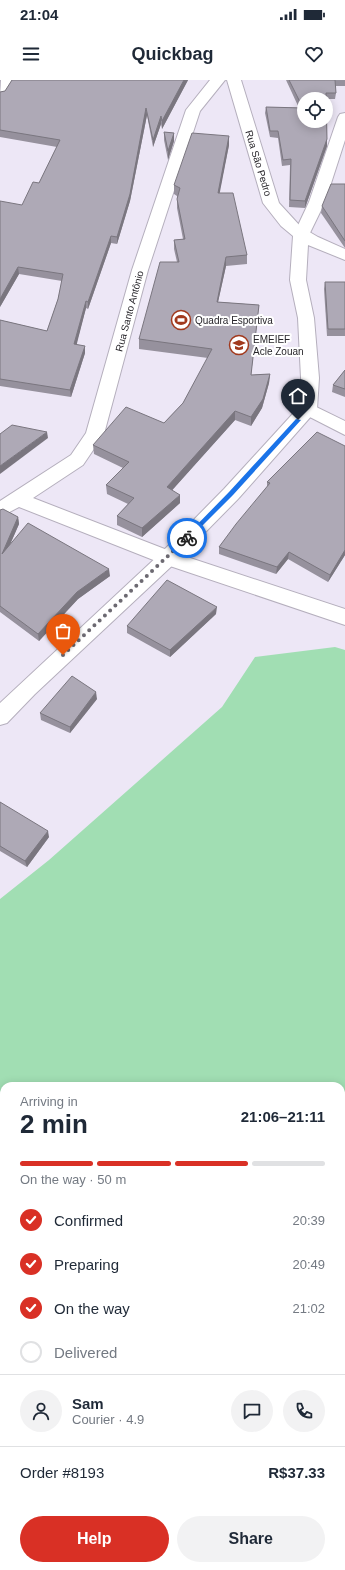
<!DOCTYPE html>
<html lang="en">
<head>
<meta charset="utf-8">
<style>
	:root { --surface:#fff; --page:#f2f2f3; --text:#1f2937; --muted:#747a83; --line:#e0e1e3; --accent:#d93025 }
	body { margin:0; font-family:Helvetica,sans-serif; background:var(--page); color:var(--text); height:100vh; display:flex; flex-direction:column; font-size:15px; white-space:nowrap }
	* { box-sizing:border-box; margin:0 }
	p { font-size:13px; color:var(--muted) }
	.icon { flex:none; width:22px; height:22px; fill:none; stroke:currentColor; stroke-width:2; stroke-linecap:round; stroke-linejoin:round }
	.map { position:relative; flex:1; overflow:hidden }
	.drawer { position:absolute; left:0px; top:1002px; width:345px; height:488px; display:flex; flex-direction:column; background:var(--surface); border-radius:12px 12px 0 0; box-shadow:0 2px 10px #0003 }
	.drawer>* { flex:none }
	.tools { position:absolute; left:297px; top:12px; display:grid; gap:8px }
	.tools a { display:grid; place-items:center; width:36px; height:36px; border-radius:50%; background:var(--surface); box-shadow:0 2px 10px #0003; font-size:20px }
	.pin { position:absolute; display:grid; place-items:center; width:34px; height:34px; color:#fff; margin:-41px -17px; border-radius:50% 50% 50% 0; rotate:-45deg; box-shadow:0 0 4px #0007 }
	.pin .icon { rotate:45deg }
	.courier { position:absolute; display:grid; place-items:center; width:40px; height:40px; margin:-20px; border:3px solid #1a73e8; border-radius:50%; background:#fff; color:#222; box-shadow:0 1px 5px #0007 }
	.head em { font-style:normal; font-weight:800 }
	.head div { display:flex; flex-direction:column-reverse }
	.head { display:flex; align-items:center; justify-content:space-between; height:68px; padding:0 20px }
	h1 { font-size:26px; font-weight:800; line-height:30px }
	.bar { display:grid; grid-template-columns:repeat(4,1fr); gap:6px 4px; align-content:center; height:48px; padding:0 20px }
	.bar i { height:5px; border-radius:3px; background:var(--line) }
	.bar .on { background:var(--accent) }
	.bar p { grid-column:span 4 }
	.line { display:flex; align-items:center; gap:10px; padding:0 20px; border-top:1px solid var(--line) }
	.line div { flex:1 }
	.round { display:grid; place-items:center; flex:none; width:42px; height:42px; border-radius:21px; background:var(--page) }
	ol { padding:0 20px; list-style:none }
	li { display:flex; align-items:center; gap:12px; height:44px }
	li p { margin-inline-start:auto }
	li .icon { padding:4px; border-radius:50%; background:var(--accent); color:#fff; stroke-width:4 }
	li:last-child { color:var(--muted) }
	li i { width:22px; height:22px; border:2px solid var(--line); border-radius:50% }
	.button { display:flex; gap:8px; margin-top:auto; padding:8px 20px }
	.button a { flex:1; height:46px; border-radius:24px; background:var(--accent); color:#fff; font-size:16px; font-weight:800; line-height:46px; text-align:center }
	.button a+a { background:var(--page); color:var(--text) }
	.status { display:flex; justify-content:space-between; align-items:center; height:28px; padding:0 20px; background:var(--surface); direction:ltr }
	.status svg { height:11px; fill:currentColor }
	header { display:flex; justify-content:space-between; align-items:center; height:52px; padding:0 20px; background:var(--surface); font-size:18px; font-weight:800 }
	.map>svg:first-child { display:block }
</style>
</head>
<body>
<div class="status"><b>21:04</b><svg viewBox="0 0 49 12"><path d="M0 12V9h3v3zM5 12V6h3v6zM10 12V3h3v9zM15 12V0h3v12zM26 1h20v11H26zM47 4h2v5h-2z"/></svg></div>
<header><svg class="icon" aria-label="menu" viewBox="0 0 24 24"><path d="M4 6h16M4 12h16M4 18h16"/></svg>Quickbag<svg class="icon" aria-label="heart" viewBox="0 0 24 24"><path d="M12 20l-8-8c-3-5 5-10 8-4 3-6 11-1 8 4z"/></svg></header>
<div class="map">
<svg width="345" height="1490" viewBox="0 0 345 1490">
	<rect width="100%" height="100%" fill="#ede7f6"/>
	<path fill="#a1deb3" d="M335 567 345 570V1142L341 1141V1006H4V1171L0 1166V819L49 780 222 627 255 577Z"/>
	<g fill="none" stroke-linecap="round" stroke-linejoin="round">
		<rect fill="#698dba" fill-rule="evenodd" x="0" y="1455" width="4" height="12"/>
		<g stroke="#b5afbd" stroke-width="2">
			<g id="minor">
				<path d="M1 0H15L5 17 0 18Z"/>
				<path d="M210 0H225L200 31 148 190 104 354 83 385 33 418 175 473 345 529V545L161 483 19 427 0 437V421L71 375 86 353 132 190 186 30Z"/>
				<path d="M345 33V60L325 122 307 159 301 161 295 159 293 156 309 122 338 37 340 34Z"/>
				<path d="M308 323 345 341V355L302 333 299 329 302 325Z"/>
				<path d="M345 1182V1230L341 1231V1183Z"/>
				<path d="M341 1322 345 1324V1355L341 1353Z"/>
				<path d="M4 1373V1403L0 1404V1374Z"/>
				<path d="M0 1470 4 1472V1486H16L18 1490H0Z"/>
			</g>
		</g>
		<g stroke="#b5afbd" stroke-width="2">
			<path id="tertiary" d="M227 0H241L279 123 301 147 318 157 345 169V180L308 165 306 200 314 238 319 298 317 329 314 333 238 419 175 483 35 614 7 643 0 645V623L161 473 224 409 299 327 301 298 298 238 290 200 293 156 281 146 263 123Z"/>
		</g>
		<use href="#minor" fill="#fff" fill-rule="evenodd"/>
		<use href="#tertiary" fill="#fff" fill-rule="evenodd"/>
	</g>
	<g fill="#96919d">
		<path d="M12 0H188L162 49 161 44 153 67 147 35 130 121 117 164 111 163 88 229 86 228 76 265 85 266V273L71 317 0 306V240L47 251 58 219 62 201 19 194 0 227 22 125 39 103 57 67 0 57V12L5 11Z"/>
		<path d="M286 0H345V6H335L336 13 335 19H327V66L305 128 289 127 290 85 282 86 278 58 270 57 265 33 266 27 299 28Z"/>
		<path d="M164 52 174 53V61L168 80 164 60Z"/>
		<path d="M229 56V65L219 113 247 175V184L226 186 218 222 259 225 251 295 270 294 269 303 262 328 251 346 235 340 172 410 180 423 142 457 117 445V436L128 424 107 414 106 405 123 388 94 374 93 365 164 343 183 323 208 278 139 269V259L177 182 174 169V160L183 159 177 128V116L174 114V105Z"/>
		<path d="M345 104V168L321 133 322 126Z"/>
		<path d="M325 202H345V256H327L324 209Z"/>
		<path d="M345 290V317L332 312 333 305Z"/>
		<path d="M345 366V475L328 502 288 479 276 494 219 474V467L267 407V402Z"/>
		<path d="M0 430 18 437 19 444 10 464 110 496 78 519 39 561 0 532Z"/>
		<path d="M216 534 170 577 127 553V546Z"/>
		<path d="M97 619 70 653 41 640 40 633Z"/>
		<path d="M0 722 49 757 27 787 0 771Z"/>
	</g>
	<g fill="#7a767f">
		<path d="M184 0H188L162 49V41Z"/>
		<path d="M146 28 147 35 130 121 117 164V157Z"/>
		<path d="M161 36V44L153 67V60Z"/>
		<path d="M174 53V61L168 80V71Z"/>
		<path d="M229 56V65L218 122V113Z"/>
		<path d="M327 59V66L305 128V121Z"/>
		<path d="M111 156V163L88 229V222Z"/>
		<path d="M226 177V186L216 231 217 222Z"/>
		<path d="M18 187 19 194 0 227V219Z"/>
		<path d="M86 221V228L75 271 74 264Z"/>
		<path d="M85 266V273L71 317 70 310Z"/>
		<path d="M270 294 269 303 262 328 251 346V337Z"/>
		<path d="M235 331V340L167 416V407Z"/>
		<path d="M47 352 48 358 0 394V386Z"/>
		<path d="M180 415V423L142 457V448Z"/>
		<path d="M18 437 19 444 3 481 2 474Z"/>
		<path d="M345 470V475L328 502 330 495Z"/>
		<path d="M289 472 288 479 276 494 277 487Z"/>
		<path d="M109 489 110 496 78 519 39 561 38 554 77 512Z"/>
		<path d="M217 527 216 534 170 577V570Z"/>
		<path d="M96 612 97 619 70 653V647Z"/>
		<path d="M48 751 49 757 27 787 25 781Z"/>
	</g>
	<g fill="#aea9b6" stroke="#7a767f" fill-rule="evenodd">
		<path d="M12 0H184L162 41 161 36 153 60 146 28 130 114 117 157 111 156 88 222 86 221 74 264 85 266 70 310 0 299V240L47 251 58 219 63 194 18 187 0 219V121L22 125 33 102 39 103 60 60 0 50V12L5 11Z"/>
		<path d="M289 0H335L336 13H326L327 59 305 121 290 120 291 79 283 80 278 51H270L266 27 303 28ZM304 19H326V41H304Z"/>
		<path d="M164 52 174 53 168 71Z"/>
		<path d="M192 53 229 56 218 113H233L247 175 226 177 217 222 259 225 251 295 270 294 263 319 251 337 235 331 167 407 180 415 142 448 117 436 134 418 106 405 129 382 93 365 126 327 164 343 183 323 212 269 139 259 160 182H179L174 160 185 159 177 119 180 108 174 105Z"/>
		<path d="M331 104H345V161L322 126Z"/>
		<path d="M325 202H345V249H328Z"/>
		<path d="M345 290V309L333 305Z"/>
		<path d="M12 345 47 352 0 386V354Z"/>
		<path d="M317 352 345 366V470L330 495 289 472 277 487 219 467 236 444 270 403 267 402Z"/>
		<path d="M3 429 18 437 2 474 28 443 109 489 77 512 38 554 0 526V430Z"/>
		<path d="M167 500 217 527 170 570 127 546Z"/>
		<path d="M72 596 96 612 70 647 40 633Z"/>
		<path d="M0 722 48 751 25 781 0 766Z"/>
		<path d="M4 1263V1337L0 1332V1267Z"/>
		<path d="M341 1425 345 1430V1489L344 1490H269L272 1486H341Z"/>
		<path d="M83 1486H190L187 1490H80Z"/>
	</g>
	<path fill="#1a73e8" d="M296 339 301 340 233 415 189 459H185V457L229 412Z"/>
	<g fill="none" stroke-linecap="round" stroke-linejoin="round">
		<path stroke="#6c6971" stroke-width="4" stroke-dasharray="0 7.2" d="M63 575 187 458"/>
	</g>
	<defs>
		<g id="stadium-ring" transform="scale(1)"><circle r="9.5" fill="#fff" stroke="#a1391d" stroke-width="1.5"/><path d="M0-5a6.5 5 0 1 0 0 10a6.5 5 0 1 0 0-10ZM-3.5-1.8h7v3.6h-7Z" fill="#a1391d"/></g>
		<g id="school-ring" transform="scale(1)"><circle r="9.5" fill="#fff" stroke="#a1391d" stroke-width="1.5"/><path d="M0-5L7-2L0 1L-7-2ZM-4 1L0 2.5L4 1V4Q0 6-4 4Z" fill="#a1391d"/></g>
	</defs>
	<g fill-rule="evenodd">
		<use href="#stadium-ring" x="181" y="240"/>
		<use href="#school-ring" x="239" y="265"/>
	</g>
	<g text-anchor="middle" stroke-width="4" stroke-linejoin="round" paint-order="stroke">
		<g font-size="10" fill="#27252a" stroke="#fff">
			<text transform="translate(259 83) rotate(73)" y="4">Rua São Pedro</text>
			<text transform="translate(129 231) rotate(-75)" y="4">Rua Santo Antônio</text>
		</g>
		<g font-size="10" fill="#27252a" stroke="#fff" text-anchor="start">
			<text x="195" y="244">Quadra Esportiva</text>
			<text x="253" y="263">EMEIEF<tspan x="253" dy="12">Acle Zouan</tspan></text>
		</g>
	</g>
</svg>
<div class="tools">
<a><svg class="icon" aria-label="locate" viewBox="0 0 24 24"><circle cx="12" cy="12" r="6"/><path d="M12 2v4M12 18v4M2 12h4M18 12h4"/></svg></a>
</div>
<div class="pin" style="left:63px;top:575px;background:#ea580c"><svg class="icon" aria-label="bag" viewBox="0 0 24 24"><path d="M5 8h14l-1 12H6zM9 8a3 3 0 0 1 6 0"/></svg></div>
<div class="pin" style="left:298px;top:340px;background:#1f2937"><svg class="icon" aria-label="home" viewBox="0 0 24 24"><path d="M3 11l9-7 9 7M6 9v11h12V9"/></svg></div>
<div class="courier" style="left:187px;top:458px"><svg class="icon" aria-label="bike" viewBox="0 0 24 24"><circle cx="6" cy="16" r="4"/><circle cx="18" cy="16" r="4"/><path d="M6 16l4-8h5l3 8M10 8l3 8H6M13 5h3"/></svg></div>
<section class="drawer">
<div class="head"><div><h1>2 min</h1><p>Arriving in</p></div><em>21:06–21:11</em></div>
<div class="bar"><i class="on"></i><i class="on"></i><i class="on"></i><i></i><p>On the way · 50 m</p></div>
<ol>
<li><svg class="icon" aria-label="check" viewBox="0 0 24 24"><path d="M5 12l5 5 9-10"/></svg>Confirmed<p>20:39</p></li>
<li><svg class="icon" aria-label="check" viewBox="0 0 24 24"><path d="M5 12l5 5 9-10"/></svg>Preparing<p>20:49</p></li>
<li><svg class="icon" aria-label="check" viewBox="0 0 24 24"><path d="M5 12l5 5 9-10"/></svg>On the way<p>21:02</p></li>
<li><i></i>Delivered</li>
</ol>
<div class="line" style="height:72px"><a class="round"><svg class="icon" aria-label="person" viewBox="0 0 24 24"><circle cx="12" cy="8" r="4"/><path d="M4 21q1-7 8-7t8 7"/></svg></a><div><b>Sam</b><p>Courier · 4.9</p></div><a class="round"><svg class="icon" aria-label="chat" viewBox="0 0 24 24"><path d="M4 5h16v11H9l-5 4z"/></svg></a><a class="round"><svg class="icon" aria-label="phone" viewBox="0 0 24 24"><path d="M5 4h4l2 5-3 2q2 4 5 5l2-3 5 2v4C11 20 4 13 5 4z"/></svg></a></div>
<div class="line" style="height:52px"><div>Order #8193</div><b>R$37.33</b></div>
<div class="button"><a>Help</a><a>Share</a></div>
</section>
</div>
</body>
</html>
